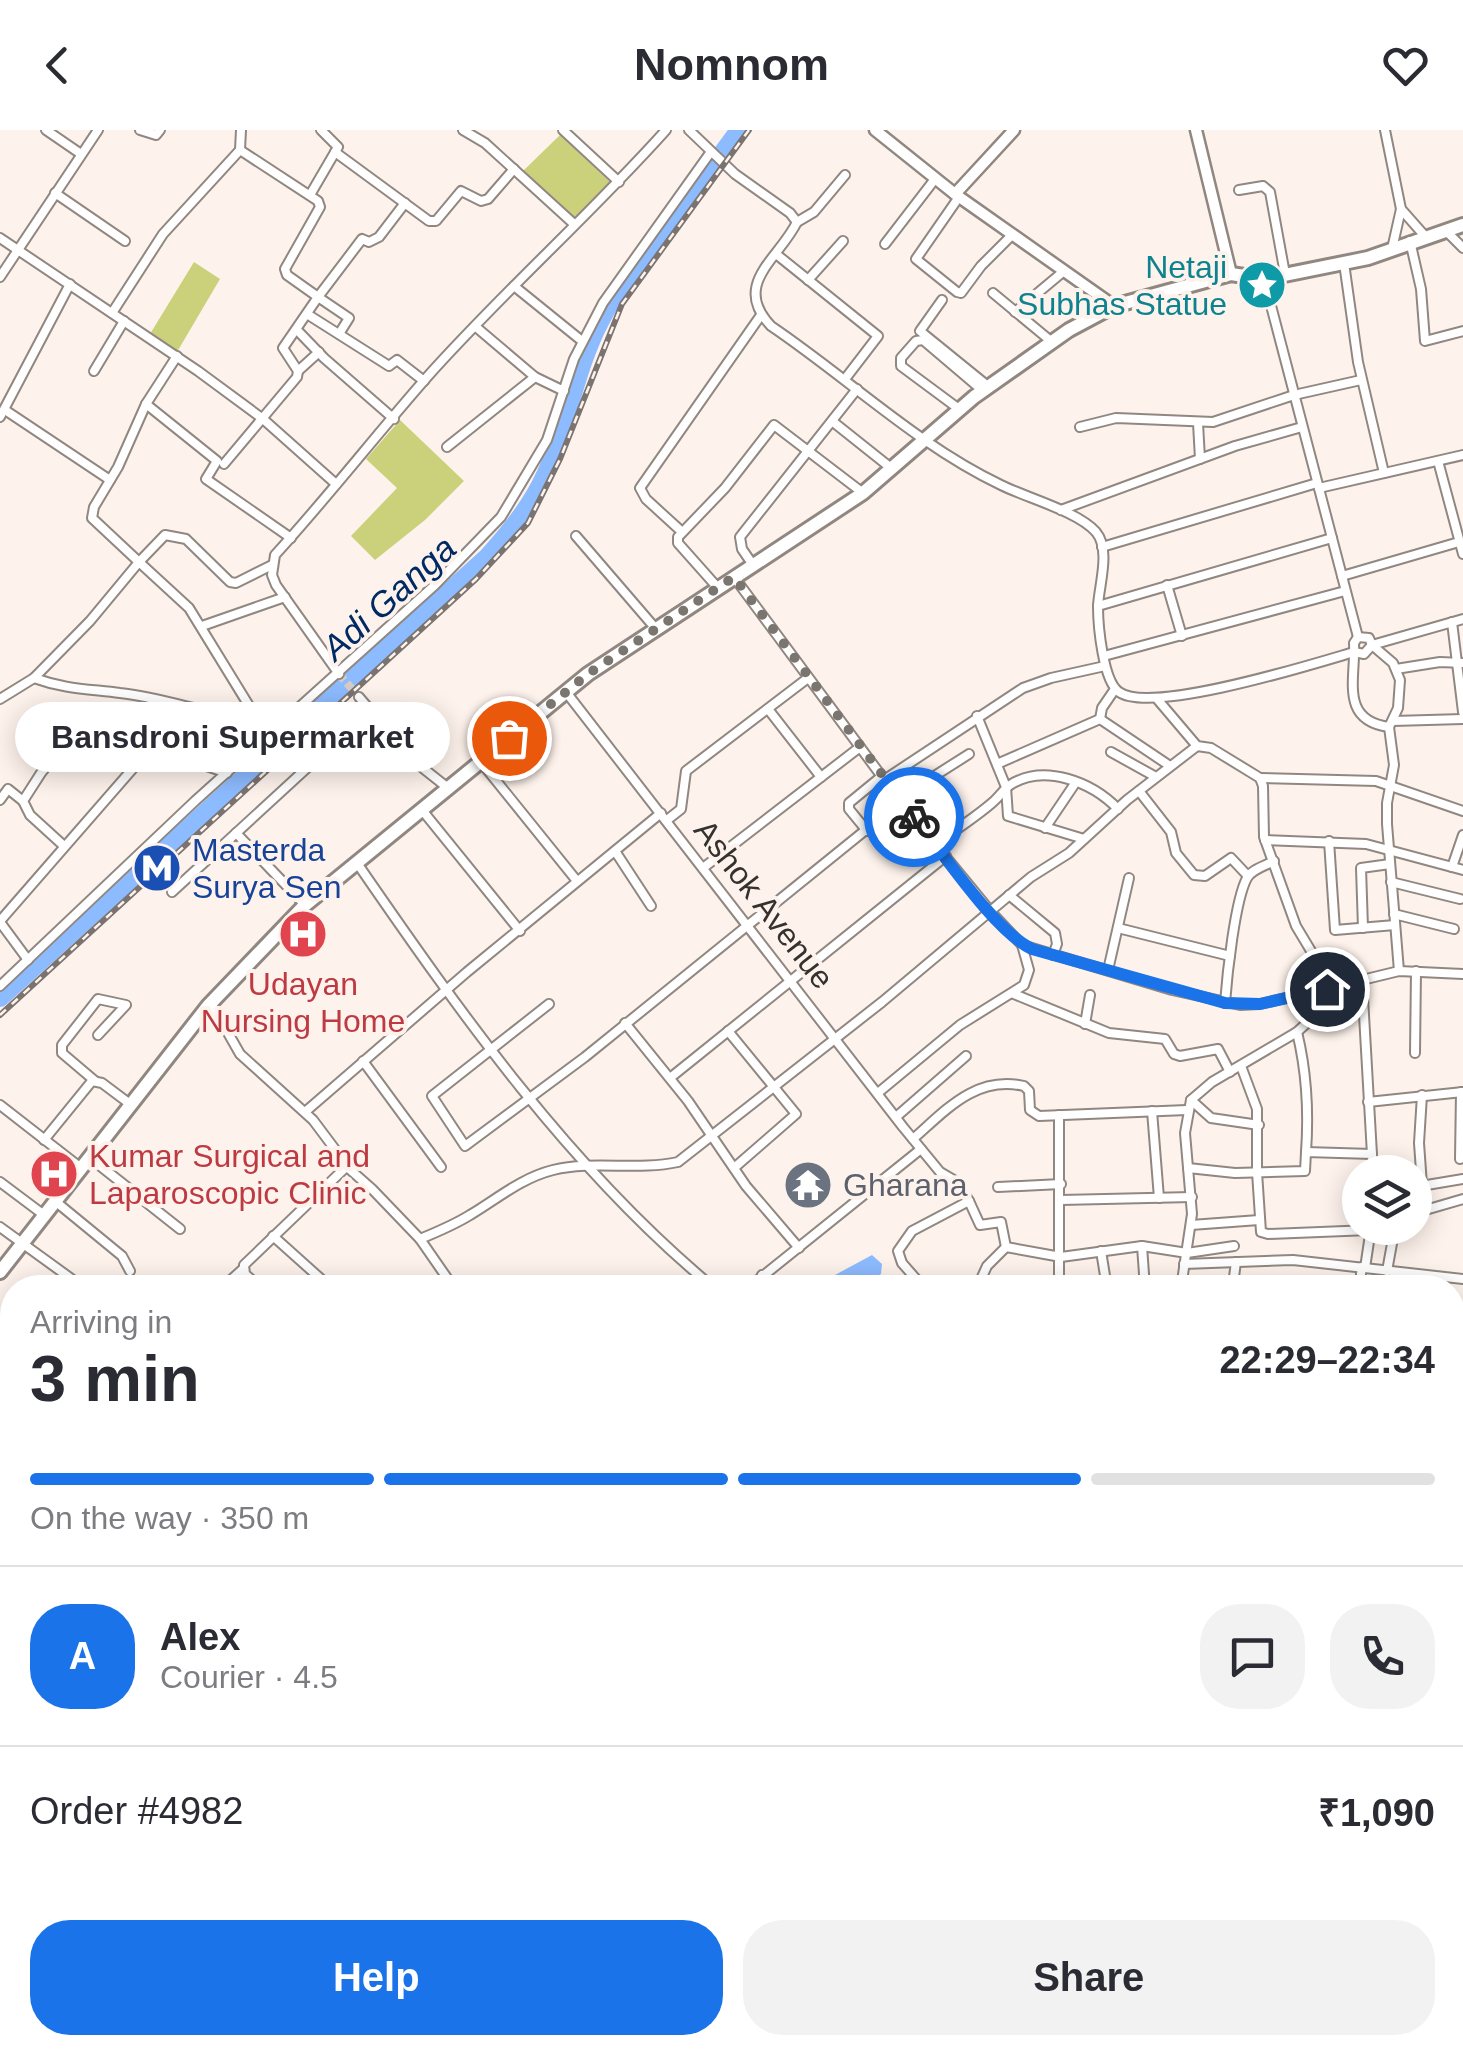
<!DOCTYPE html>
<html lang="en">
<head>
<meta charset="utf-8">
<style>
	:root { --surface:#fff; --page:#f2f2f3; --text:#2b2b33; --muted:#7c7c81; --line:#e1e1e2; --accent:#1a73e8 }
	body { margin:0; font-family:Arial,sans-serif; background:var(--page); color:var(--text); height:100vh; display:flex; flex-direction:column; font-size:38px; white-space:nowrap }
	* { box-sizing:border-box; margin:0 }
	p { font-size:32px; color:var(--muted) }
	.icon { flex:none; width:55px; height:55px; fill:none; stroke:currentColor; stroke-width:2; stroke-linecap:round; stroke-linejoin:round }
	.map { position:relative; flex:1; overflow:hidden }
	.panel { position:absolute; left:0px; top:1145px; width:1465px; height:780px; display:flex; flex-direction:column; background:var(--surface); border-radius:40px 40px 0 0; box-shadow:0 5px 25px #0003 }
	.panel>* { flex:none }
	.fabs { position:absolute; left:1342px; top:1025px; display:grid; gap:20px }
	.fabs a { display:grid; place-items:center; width:90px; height:90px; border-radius:50%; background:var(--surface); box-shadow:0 5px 25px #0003; font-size:50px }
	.pin { position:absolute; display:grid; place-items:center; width:85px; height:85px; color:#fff; margin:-42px; border:5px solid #fff; border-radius:50%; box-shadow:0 2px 10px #0007 }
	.courier { position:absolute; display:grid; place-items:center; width:100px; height:100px; margin:-50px; border:8px solid #1a73e8; border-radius:50%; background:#fff; color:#222; box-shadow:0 2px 12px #0007 }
	.bubble { position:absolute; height:70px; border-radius:35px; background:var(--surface); box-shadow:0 5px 25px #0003; font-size:32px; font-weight:600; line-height:70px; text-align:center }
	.overview em { font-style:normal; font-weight:600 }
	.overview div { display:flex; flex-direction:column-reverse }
	.overview { display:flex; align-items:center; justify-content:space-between; height:170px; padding:0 30px }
	h1 { font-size:65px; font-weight:600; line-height:75px }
	.bar { display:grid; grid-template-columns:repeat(4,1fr); gap:15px 10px; align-content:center; height:120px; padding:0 30px }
	.bar i { height:12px; border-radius:8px; background:var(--line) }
	.bar .selected { background:var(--accent) }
	.bar p { grid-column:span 4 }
	.line { display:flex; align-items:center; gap:25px; padding:0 30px; border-top:2px solid var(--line) }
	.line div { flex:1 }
	.round { display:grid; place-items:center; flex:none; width:105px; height:105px; border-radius:40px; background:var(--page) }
	.button { display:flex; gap:20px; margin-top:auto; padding:20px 30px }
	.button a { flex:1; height:115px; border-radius:40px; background:var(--accent); color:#fff; font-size:40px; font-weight:600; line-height:115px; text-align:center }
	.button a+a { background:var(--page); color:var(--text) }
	header { display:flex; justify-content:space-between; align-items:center; height:130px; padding:0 30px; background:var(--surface); font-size:45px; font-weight:600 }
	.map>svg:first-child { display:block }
</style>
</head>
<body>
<header><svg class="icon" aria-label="back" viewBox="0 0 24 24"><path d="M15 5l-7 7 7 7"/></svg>Nomnom<svg class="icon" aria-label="heart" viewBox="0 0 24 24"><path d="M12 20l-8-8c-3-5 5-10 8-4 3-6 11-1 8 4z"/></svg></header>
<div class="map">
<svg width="1463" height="1925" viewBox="0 0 1463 1925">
	<rect width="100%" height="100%" fill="#fef3ec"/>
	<g fill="#cbd17b">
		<path d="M560 5 612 54 574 90 522 42Z"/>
		<path d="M194 132 220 149 177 222 150 204Z"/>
		<path d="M400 290 464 351 425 390 375 430 351 406 397 358 366 329Z"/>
		<path d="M153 572 196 583 185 627 144 617Z"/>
	</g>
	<path fill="#8dbbff" d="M872 1125 882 1134 881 1144 860 1157H823L822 1152Z"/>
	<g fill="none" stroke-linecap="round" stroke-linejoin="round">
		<g stroke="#8dbbff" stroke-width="18">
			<path d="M722 23 739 0"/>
			<path d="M0 868 487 427C510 401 531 376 545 345 568 296 575 240 600 192 629 135 676 87 713 35"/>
		</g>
		<path stroke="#d6ccc6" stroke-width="8" stroke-dasharray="8 4" stroke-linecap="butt" d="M339 544 359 567"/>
		<g stroke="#918781" stroke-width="12">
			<g id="minor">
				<path d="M46 0 81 24"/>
				<path d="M140 0 156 5 160 0"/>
				<path d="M463 0 485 13 574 94"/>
				<path d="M563 0 619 52"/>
				<path d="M689 0 735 44 790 83 797 92C779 129 731 154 771 196 848 248 917 315 1001 355 1027 368 1077 381 1096 402 1111 420 1099 455 1098 476 1098 496 1103 551 1119 562 1151 585 1313 534 1354 522L1364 524 1372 515 1463 489"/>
				<path d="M1385 0 1401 79 1424 105"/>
				<path d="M335 22 429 91H436L461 61 481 71 488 69 514 39"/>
				<path d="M1239 60 1263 56 1270 62 1285 144"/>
				<path d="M55 63 125 111"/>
				<path d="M310 65 338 17 321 0"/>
				<path d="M959 67 916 129 957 162 961 163 981 136 1013 104"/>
				<path d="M797 92 814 82 845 45"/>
				<path d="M1445 100 1463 118"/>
				<path d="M0 108 198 241 263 289 336 354"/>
				<path d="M1410 111 1421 159 1425 211 1463 201"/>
				<path d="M885 114 935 49"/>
				<path d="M1392 119 1401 79"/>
				<path d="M776 124 878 206 845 249"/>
				<path d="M1344 133 1358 232 1384 343"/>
				<path d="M0 147 98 0"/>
				<path d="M1264 149 1358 507"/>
				<path d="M808 150 843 111"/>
				<path d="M514 156 582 211"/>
				<path d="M993 163 1052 212"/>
				<path d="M942 170 920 201 989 257"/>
				<path d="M1015 182 1064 141"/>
				<path d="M112 183 163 104 240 20"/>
				<path d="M307 184 389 236 397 230 424 251"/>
				<path d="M476 197 535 247 564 261"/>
				<path d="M297 200 324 228 394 289"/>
				<path d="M339 204 349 188 318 167 362 109 369 112 379 107 405 73"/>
				<path d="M177 226 146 274 118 337 94 377 92 388 139 432 165 405 186 409 230 452 236 453 272 435"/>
				<path d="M94 241 124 191"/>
				<path d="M298 241 319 222"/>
				<path d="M146 274 217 331 206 349 291 408"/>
				<path d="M959 279 901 236V228L916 211 923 210 983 261"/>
				<path d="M5 280 110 350"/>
				<path d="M0 287 70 154"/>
				<path d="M832 291 891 338"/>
				<path d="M1198 293 1200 329"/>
				<path d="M1080 297 1116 288 1213 292 1294 265 1361 250"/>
				<path d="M447 317 535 247"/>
				<path d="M1438 331 1463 424"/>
				<path d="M224 334 297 247 298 241 283 218 318 167 287 145 285 139 320 77 318 71 240 20 241 0"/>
				<path d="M1319 358 1463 325"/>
				<path d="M1061 380 1235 316 1302 297"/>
				<path d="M681 401 646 369 640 358 761 185"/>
				<path d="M576 406 656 499"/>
				<path d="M1102 417 1317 353"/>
				<path d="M753 435 742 419 740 407 857 259"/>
				<path d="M1342 446 1459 412"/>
				<path d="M734 447 900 671 991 782 1022 815 1172 860 1240 875 1260 874 1362 850"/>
				<path d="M1167 455 1182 506"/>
				<path d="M718 458 678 413V407L725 358 774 295 863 363"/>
				<path d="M1098 476 1332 408"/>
				<path d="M1452 492 1463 582"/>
				<path d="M202 496 285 467"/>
				<path d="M1358 507 1354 513C1356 548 1339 590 1389 597L1394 635 1387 673V694L1399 841"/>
				<path d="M1358 507 1369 508 1372 515 1393 533 1400 550 1398 578 1389 597"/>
				<path d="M1104 526 1345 461"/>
				<path d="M1396 539 1440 532 1463 533"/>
				<path d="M339 544 276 455 272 445 275 425C328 367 376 305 428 246 504 161 590 85 666 0"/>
				<path d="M34 548 90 491 139 432 189 478 259 592"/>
				<path d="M566 562 903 997 940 1042 957 1052 969 1071 912 1101 898 1121 902 1133 924 1158"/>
				<path d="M359 567 414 631 448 658"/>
				<path d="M0 569 34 548C64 559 89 559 120 563 177 569 223 593 284 590"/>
				<path d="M1158 570 1197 616 1211 618 1260 648 1263 656 1264 707 1296 796 1326 846 1327 863 1321 880 1297 902 1212 952 1191 970 1185 1003 1192 1084 1181 1158"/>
				<path d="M768 579 821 647"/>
				<path d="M977 586 1006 657 1008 686 1084 709"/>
				<path d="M1100 589 1102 578 1115 559"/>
				<path d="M1393 591 1463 589"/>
				<path d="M1111 622 1156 647"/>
				<path d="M481 632 577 751"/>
				<path d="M997 634 1100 589 1170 636"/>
				<path d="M1260 648 1376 651 1463 681"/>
				<path d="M884 650 1023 558 1051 548 1105 536"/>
				<path d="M1139 661 1171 702 1176 723 1194 745 1205 746 1231 728 1248 746"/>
				<path d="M0 670 8 659 23 671"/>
				<path d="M422 680 520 801"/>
				<path d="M667 690 681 679 686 641 808 548"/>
				<path d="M1045 698 1076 652"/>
				<path d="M867 701 849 679V673L882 646"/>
				<path d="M236 703 305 775"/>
				<path d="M1265 710 1366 714 1463 740"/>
				<path d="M1329 711 1335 800 1395 795"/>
				<path d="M936 714C955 700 976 687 993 672 999 667 1004 659 1010 655 1044 633 1092 652 1118 679"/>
				<path d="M64 716 30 685 23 671 41 643 69 609 78 606 177 626 227 643"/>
				<path d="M615 721 651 776"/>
				<path d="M357 733C461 884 571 1040 714 1158"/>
				<path d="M1452 737 1463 705"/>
				<path d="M703 738 860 617"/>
				<path d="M1391 752 1460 769"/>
				<path d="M172 762 370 580"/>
				<path d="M1009 765 1055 803 1057 814 1053 825"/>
				<path d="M1394 784 1454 799"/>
				<path d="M0 791 149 620 152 569"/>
				<path d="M0 792 28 830"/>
				<path d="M1118 798 1230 826"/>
				<path d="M1363 798 1361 738 1390 734"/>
				<path d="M1108 840 1129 748"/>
				<path d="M0 856 195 671 435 455 501 387 547 310 574 229 603 173 710 23"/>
				<path d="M1014 864 1109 903 1165 909 1174 924 1180 926 1218 919 1230 942"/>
				<path d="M211 873 240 924 313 990 346 1034 344 1039 244 1135 245 1144 261 1158"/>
				<path d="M1225 873C1227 846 1235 770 1247 748 1252 739 1265 736 1274 731"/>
				<path d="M549 874 432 966 465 1016 585 927 925 652 969 624"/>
				<path d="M625 893 688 971 746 1056 799 1118"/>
				<path d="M1085 894 1090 865"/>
				<path d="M728 901 796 984 734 1038"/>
				<path d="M1297 902C1307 943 1309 980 1306 1022"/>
				<path d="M1415 923 1416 841"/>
				<path d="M363 931 441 1037"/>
				<path d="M1241 936 1257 979V1042L1261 1102 1268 1104 1370 1100"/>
				<path d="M670 948 946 726"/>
				<path d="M95 951 62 923V915L98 869 126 875 98 905"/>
				<path d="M879 962 960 895 1024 855 1029 840 1022 815"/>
				<path d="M1422 965 1419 1013 1422 1055"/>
				<path d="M1191 970 1211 988 1259 995"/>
				<path d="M1368 972 1463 962"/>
				<path d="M0 975 81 1038"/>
				<path d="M1152 981 1159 1068"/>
				<path d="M305 982 467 842 661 683"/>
				<path d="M896 987 966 926"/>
				<path d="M913 1009C946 980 976 945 1024 956L1029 961 1030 980 1039 986 1187 980"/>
				<path d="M44 1010 92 951 102 953 130 974"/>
				<path d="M89 1027 180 1099"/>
				<path d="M1460 1029 1461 962"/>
				<path d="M346 1036 372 1059 420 1109C437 1102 454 1095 470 1085 497 1069 521 1048 553 1040 594 1030 637 1041 678 1032L882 872 1031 747 1069 723 1127 670 1197 616"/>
				<path d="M1188 1038 1235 1043 1305 1041 1306 1022 1372 1024"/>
				<path d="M1373 1042 1362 850 1399 841 1463 844"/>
				<path d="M0 1052 44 1085"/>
				<path d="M998 1057 1061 1054"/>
				<path d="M1415 1057 1463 1049"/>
				<path d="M1061 1070 1192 1067"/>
				<path d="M55 1071 122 1126 130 1141"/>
				<path d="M969 1071 980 1095 1001 1092 1006 1117 1061 1127 1142 1116 1187 1123 1234 1116"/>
				<path d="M1415 1083 1463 1069"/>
				<path d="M1191 1095 1259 1090"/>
				<path d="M0 1097 73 1150"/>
				<path d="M273 1106 331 1158"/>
				<path d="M420 1109 454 1158"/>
				<path d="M1142 1116 1145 1158"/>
				<path d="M1101 1121 1107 1158"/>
				<path d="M1236 1132 1234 1147 1239 1152H1303"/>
				<path d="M1184 1134 1293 1130 1463 1149"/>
				<path d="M1365 1138 1371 1098"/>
				<path d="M1387 1141 1393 1108"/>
				<path d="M762 1145 773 1158"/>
				<path d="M222 1158 243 1139"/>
				<path d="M748 1158 921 1019"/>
				<path d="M977 1158 987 1136 1006 1117"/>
				<path d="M1059 1158V985"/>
				<path d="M1359 1158 1362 1137"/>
				<path d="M0 1205 12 1215"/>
				<path d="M1452 1229 1463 1232"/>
				<path d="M1452 1289 1463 1262"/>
				<path d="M1452 1310 1463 1314"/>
				<path d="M0 1323 12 1336"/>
				<path d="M1 1323 12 1307"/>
				<path d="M0 1374 12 1355"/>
				<path d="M1455 1383 1463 1354"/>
				<path d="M0 1392 12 1400"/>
				<path d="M0 1457 12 1465"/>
				<path d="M1458 1459 1463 1440"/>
				<path d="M1463 1476V1486"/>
				<path d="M0 1497 12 1482"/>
				<path d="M0 1539 12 1557"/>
				<path d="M0 1658 7 1670 12 1665"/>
				<path d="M1452 1666 1463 1670"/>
				<path d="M1452 1710 1463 1681"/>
				<path d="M1452 1724 1463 1725"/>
				<path d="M1452 1757 1463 1761"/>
				<path d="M1452 1806 1463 1811"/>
				<path d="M0 1818 12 1805"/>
				<path d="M1452 1860 1463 1863"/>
				<path d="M0 1888 12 1870"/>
				<path d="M0 1903 12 1911"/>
				<path d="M14 1912 31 1925"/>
				<path d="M285 1912 331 1925"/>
				<path d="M505 1912 570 1925"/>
				<path d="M683 1912 721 1925"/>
				<path d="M1248 1912 1266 1922"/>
				<path d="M43 1925 51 1912"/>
				<path d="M258 1925 261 1912"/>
				<path d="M474 1925V1912"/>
				<path d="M580 1925 582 1912"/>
				<path d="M644 1925 648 1912"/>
				<path d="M807 1925 811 1912"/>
				<path d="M860 1925 877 1920 881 1912"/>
				<path d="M936 1925 939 1912"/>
				<path d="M1047 1925 1048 1912"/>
				<path d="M1091 1925 1092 1912"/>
				<path d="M1265 1925 1274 1912"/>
				<path d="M1380 1925 1383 1912"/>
			</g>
		</g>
		<g stroke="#918781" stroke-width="15">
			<g id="tertiary">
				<path d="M875 0 955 64 1114 176"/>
				<path d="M1196 0 1231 144"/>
				<path d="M955 64 1014 0"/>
			</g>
		</g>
		<g stroke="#918781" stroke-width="18">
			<path id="primary" d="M0 1142 208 876 305 775 588 544 863 363 974 267 1069 200 1114 176 1231 144 1264 149 1368 128 1463 95"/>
		</g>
		<use href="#minor" stroke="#fff" stroke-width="8"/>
		<use href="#tertiary" stroke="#fff" stroke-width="10"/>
		<use href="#primary" stroke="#fff" stroke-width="12"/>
		<g stroke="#7a736f" stroke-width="6">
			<path id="rail" d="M0 885 476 449 528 393 560 329 622 174 749 0"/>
		</g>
		<use href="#rail" stroke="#fef3ec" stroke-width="2.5" stroke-dasharray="8" stroke-linecap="butt"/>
	</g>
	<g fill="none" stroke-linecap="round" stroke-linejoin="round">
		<path stroke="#7b7570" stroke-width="10" stroke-dasharray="0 18" d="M509 608 588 544 734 447 914 687"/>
		<path stroke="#1a73e8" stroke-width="12" d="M914 687C942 721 994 801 1032 819L1225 873 1260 874 1327 859"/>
	</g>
	<defs>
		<g id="sight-disc" transform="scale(2.5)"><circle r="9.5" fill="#0f9aa8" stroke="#fef3ec"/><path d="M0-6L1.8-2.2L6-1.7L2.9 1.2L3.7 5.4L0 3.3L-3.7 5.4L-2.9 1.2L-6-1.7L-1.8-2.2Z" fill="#fff"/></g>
		<g id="metro-disc" transform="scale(2.5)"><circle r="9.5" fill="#1a4fb4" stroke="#fef3ec"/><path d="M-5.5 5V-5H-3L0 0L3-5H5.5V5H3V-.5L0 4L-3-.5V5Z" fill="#fff"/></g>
		<g id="hospital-disc" transform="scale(2.5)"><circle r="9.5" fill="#e0444e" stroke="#fef3ec"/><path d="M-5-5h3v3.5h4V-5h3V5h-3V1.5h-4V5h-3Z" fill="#fff"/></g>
		<g id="temple-disc" transform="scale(2.5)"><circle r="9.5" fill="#6b7280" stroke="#fef3ec"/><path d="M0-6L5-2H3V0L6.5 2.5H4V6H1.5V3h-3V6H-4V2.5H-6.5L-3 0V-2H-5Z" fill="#fff"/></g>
	</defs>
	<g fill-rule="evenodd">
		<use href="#sight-disc" x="1262" y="155"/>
		<use href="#metro-disc" x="157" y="738"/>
		<use href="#hospital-disc" x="303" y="804"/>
		<use href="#hospital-disc" x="54" y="1044"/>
		<use href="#temple-disc" x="808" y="1055"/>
	</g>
	<g text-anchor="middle" stroke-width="8" stroke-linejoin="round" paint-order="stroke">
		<g font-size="32" fill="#0d838f" stroke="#fef3ec" text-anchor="end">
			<text x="1227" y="148">Netaji<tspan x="1227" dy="37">Subhas Statue</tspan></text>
		</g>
		<g font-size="32" fill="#164399" stroke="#fef3ec" text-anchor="start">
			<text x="192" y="731">Masterda<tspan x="192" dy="37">Surya Sen</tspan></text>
		</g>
		<g font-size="32" fill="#35312e" stroke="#fef3ec">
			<text transform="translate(764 774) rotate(52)" y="11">Ashok Avenue</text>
		</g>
		<g font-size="32" fill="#be3a42" stroke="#fef3ec">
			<text x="303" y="865">Udayan<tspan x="303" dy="37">Nursing Home</tspan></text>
			<text x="89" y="1037" text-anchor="start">Kumar Surgical and<tspan x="89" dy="37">Laparoscopic Clinic</tspan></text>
		</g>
		<g font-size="32" fill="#5b616d" stroke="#fef3ec" text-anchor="start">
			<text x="843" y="1066">Gharana</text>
		</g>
		<g font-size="35" font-style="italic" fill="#002a64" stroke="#fef3ec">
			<text transform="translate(389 468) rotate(-42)" y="12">Adi Ganga</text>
		</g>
	</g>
</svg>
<div class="fabs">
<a><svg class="icon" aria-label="layers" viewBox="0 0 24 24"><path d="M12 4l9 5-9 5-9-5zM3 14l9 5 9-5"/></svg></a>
</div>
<div class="pin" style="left:509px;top:608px;background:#ea580c"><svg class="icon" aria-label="bag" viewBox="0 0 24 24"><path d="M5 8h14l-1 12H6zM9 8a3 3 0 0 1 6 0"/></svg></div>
<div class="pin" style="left:1327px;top:859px;background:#1f2937"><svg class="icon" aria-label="home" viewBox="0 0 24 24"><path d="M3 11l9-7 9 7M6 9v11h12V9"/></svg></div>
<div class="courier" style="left:914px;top:687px"><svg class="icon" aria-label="bike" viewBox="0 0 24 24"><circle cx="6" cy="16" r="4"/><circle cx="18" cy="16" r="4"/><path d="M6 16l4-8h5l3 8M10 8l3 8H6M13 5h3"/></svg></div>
<div class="bubble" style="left:15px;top:572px;width:435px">Bansdroni Supermarket</div>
<section class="panel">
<div class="overview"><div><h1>3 min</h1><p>Arriving in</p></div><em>22:29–22:34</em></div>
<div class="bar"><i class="selected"></i><i class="selected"></i><i class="selected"></i><i></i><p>On the way · 350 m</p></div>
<div class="line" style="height:180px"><b class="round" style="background:var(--accent);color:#fff">A</b><div><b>Alex</b><p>Courier · 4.5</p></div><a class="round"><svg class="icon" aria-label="chat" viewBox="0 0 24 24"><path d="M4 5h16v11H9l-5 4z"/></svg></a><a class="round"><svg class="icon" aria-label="phone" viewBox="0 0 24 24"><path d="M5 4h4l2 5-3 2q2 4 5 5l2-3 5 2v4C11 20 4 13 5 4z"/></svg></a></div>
<div class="line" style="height:130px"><div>Order #4982</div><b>₹1,090</b></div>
<div class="button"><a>Help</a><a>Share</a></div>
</section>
</div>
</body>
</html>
